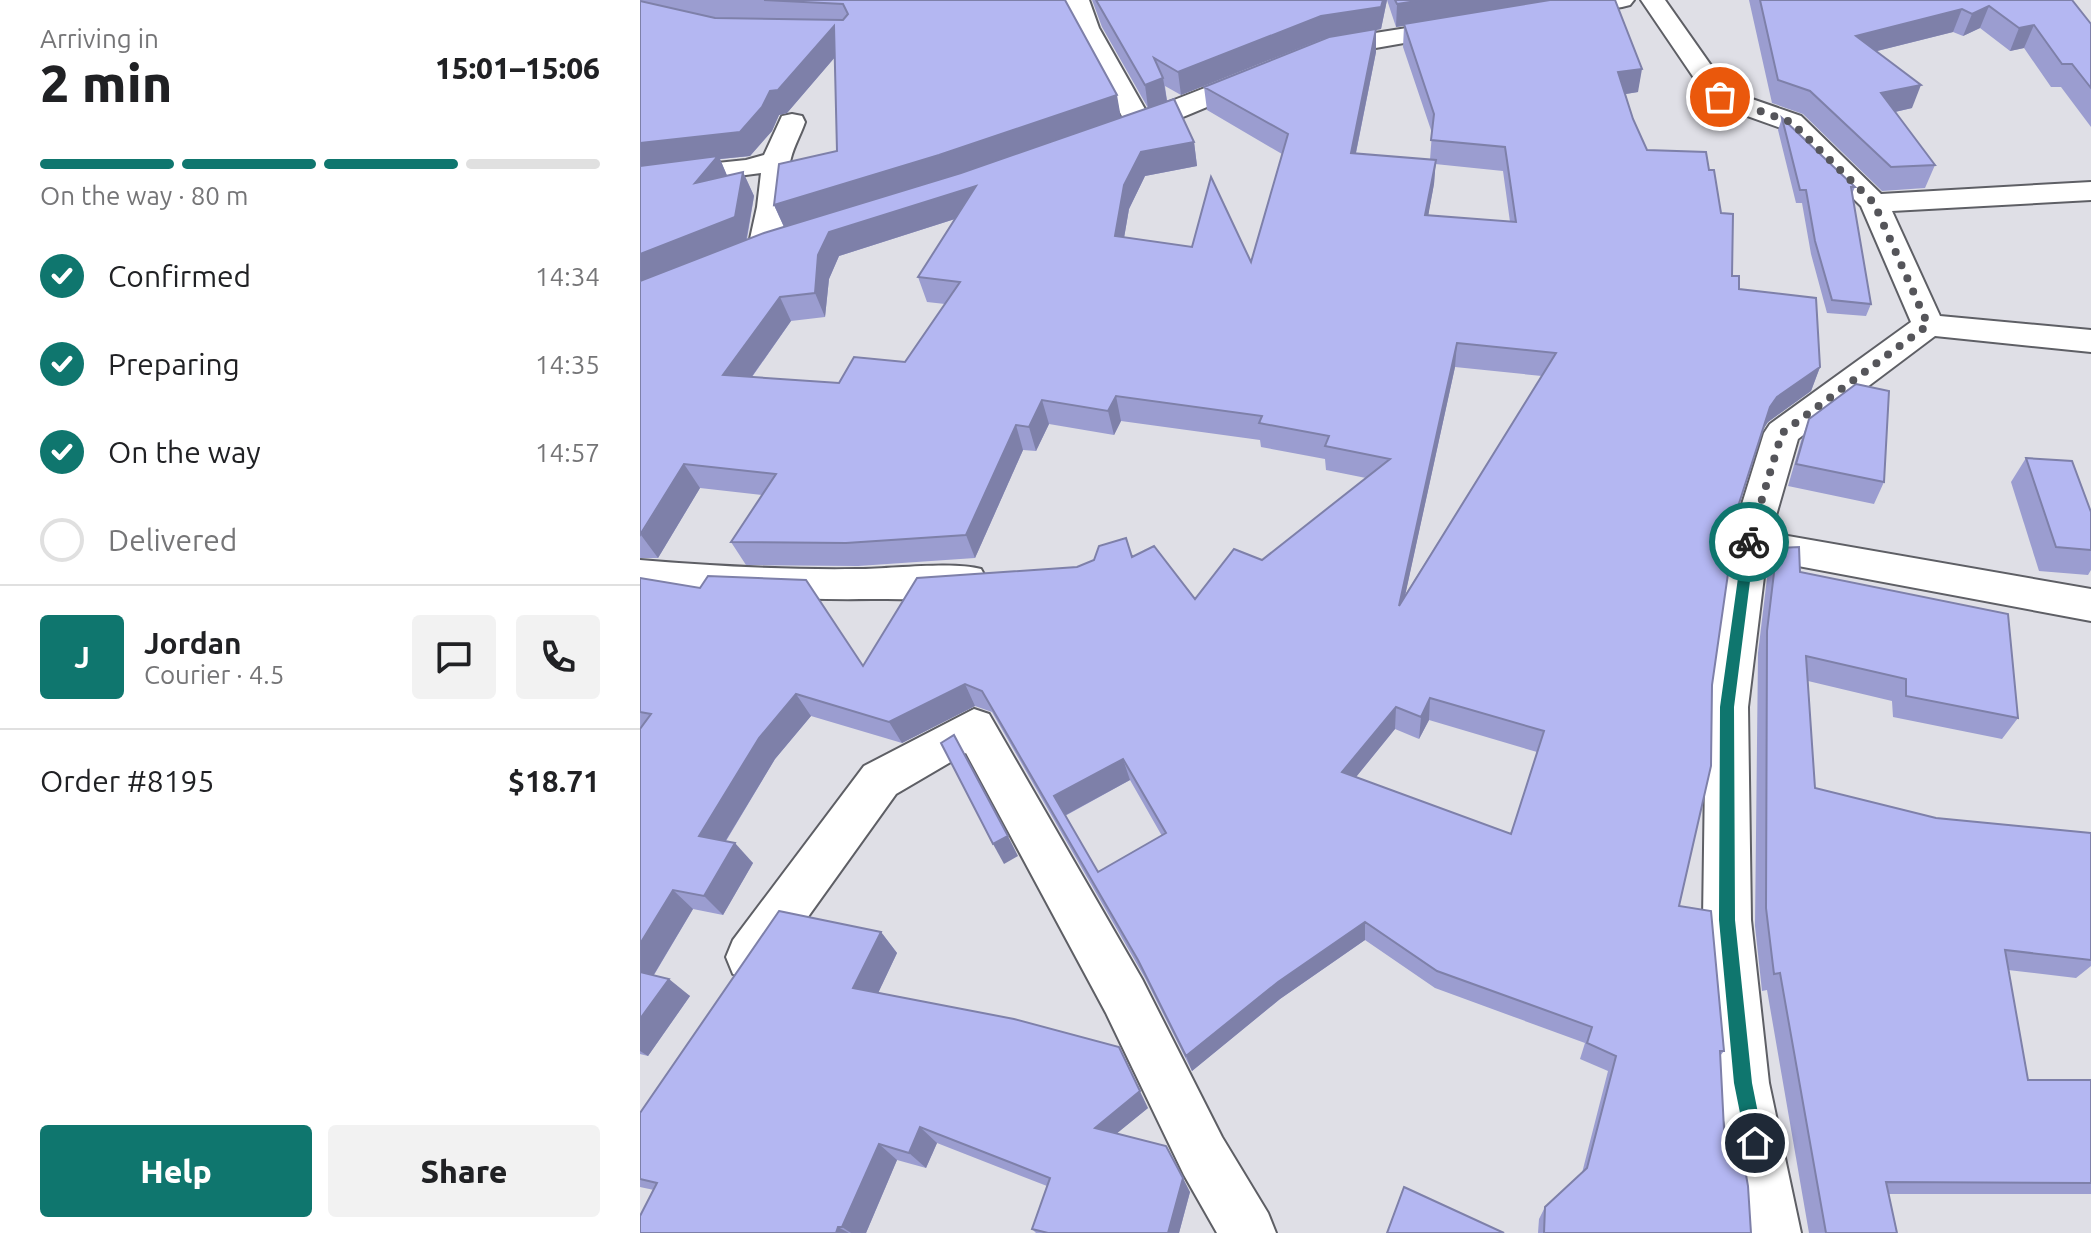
<!DOCTYPE html>
<html lang="en">
<head>
<meta charset="utf-8">
<style>
	:root { --surface:#fff; --page:#f2f2f2; --text:#202124; --muted:#757577; --line:#e0e0e0; --accent:#0f766e }
	body { margin:0; font-family:Ubuntu,sans-serif; background:var(--page); color:var(--text); height:100vh; display:flex; flex-direction:column; font-size:30px; white-space:nowrap }
	* { box-sizing:border-box; margin:0 }
	p { font-size:26px; color:var(--muted) }
	.icon { flex:none; width:44px; height:44px; fill:none; stroke:currentColor; stroke-width:2; stroke-linecap:round; stroke-linejoin:round }
	.map { position:relative; flex:1; overflow:hidden }
	.side { display:flex; flex-direction:column; background:var(--surface); width:640px }
	.side>* { flex:none }
	.pin { position:absolute; display:grid; place-items:center; width:68px; height:68px; color:#fff; margin:-34px; border:4px solid #fff; border-radius:50%; box-shadow:0 2px 8px #0007 }
	.courier { position:absolute; display:grid; place-items:center; width:80px; height:80px; margin:-40px; border:6px solid #0f766e; border-radius:50%; background:#fff; color:#222; box-shadow:0 2px 10px #0007 }
	.overview em { font-style:normal; font-weight:800 }
	.overview div { display:flex; flex-direction:column-reverse }
	.overview { display:flex; align-items:center; justify-content:space-between; height:136px; padding:0 40px }
	h1 { font-size:52px; font-weight:800; line-height:60px }
	.bar { display:grid; grid-template-columns:repeat(4,1fr); gap:12px 8px; align-content:center; height:96px; padding:0 40px }
	.bar i { height:10px; border-radius:6px; background:var(--line) }
	.bar .on { background:var(--accent) }
	.bar p { grid-column:span 4 }
	.line { display:flex; align-items:center; gap:20px; padding:0 40px; border-top:2px solid var(--line) }
	.line div { flex:1 }
	.round { display:grid; place-items:center; flex:none; width:84px; height:84px; border-radius:8px; background:var(--page) }
	ol { padding:0 40px; list-style:none }
	li { display:flex; align-items:center; gap:24px; height:88px }
	li p { margin-inline-start:auto }
	li .icon { padding:8px; border-radius:50%; background:var(--accent); color:#fff; stroke-width:4 }
	li:last-child { color:var(--muted) }
	li i { width:44px; height:44px; border:4px solid var(--line); border-radius:50% }
	.cta { display:flex; gap:16px; margin-top:auto; padding:16px 40px }
	.cta a { flex:1; height:92px; border-radius:8px; background:var(--accent); color:#fff; font-size:32px; font-weight:800; line-height:92px; text-align:center }
	.cta a+a { background:var(--page); color:var(--text) }
	main { display:flex; flex:1; min-height:0 }
	.map>svg:first-child { display:block }
</style>
</head>
<body>
<main>
<section class="side">
<div class="overview"><div><h1>2 min</h1><p>Arriving in</p></div><em>15:01–15:06</em></div>
<div class="bar"><i class="on"></i><i class="on"></i><i class="on"></i><i></i><p>On the way · 80 m</p></div>
<ol>
<li><svg class="icon" aria-label="check" viewBox="0 0 24 24"><path d="M5 12l5 5 9-10"/></svg>Confirmed<p>14:34</p></li>
<li><svg class="icon" aria-label="check" viewBox="0 0 24 24"><path d="M5 12l5 5 9-10"/></svg>Preparing<p>14:35</p></li>
<li><svg class="icon" aria-label="check" viewBox="0 0 24 24"><path d="M5 12l5 5 9-10"/></svg>On the way<p>14:57</p></li>
<li><i></i>Delivered</li>
</ol>
<div class="line" style="height:144px"><b class="round" style="background:var(--accent);color:#fff">J</b><div><b>Jordan</b><p>Courier · 4.5</p></div><a class="round"><svg class="icon" aria-label="chat" viewBox="0 0 24 24"><path d="M4 5h16v11H9l-5 4z"/></svg></a><a class="round"><svg class="icon" aria-label="phone" viewBox="0 0 24 24"><path d="M5 4h4l2 5-3 2q2 4 5 5l2-3 5 2v4C11 20 4 13 5 4z"/></svg></a></div>
<div class="line" style="height:104px"><div>Order #8195</div><b>$18.71</b></div>
<div class="cta"><a>Help</a><a>Share</a></div>
</section>
<div class="map">
<svg width="1451" height="1233" viewBox="0 0 1451 1233">
	<rect width="100%" height="100%" fill="#dfdfe6"/>
	<g fill="none" stroke-linecap="round" stroke-linejoin="round">
		<g stroke="#5e5f65" stroke-width="4">
			<g id="minor">
				<path d="M424 0H449L459 28 506 111 608 71H626L630 76 626 81C597 93 501 140 477 134L473 128 484 120 435 28Z"/>
				<path d="M937 0H994L990 5 982 7 920 17 912 15 908 10 912 5Z"/>
				<path d="M1001 0H1025L1089 91 1161 116 1241 194 1451 182V200L1252 211 1300 316 1451 330V352L1295 336 1158 439 1131 533 1451 589V621L1126 560 1108 707 1111 920 1129 1083 1161 1233H1105L1077 1083 1063 920 1066 707 1090 543 1124 433 1130 424 1271 322 1221 206 1141 128 1071 103Z"/>
				<path d="M818 20 827 22 830 27 827 32 684 57 675 54 671 49 675 44 684 41Z"/>
				<path d="M152 114 162 116 165 122C161 134 154 146 151 158 142 188 152 227 134 254L123 257 112 254 108 248 117 207 121 173 0 189V171L106 160 124 155 142 116Z"/>
				<path d="M0 560C73 566 144 570 217 569 249 569 314 561 341 569L347 580 341 591C307 601 267 599 232 599 153 600 79 596 0 590Z"/>
				<path d="M334 709 349 714 502 979 582 1137 628 1213 636 1233H577L544 1175 466 1013 326 753 256 794 127 974 110 981 93 974 86 957 93 940 224 766Z"/>
			</g>
		</g>
		<use href="#minor" fill="#fff" fill-rule="evenodd"/>
	</g>
	<g fill="#9b9dd0" fill-rule="evenodd">
		<path d="M0 0H425L480 117 508 108 462 27 452 0H747L741 29 736 30V52L716 153 790 160 792 133 763 47 764 26 756 27 747 0H975L998 92 985 94 993 119 1007 150 1069 170 1092 276 1099 289 1180 367 1171 391 1128 422 1123 429 1086 544 1039 906 1084 1051 1080 1056 1085 1149 1111 1233H898L899 1219 905 1207 942 1173 968 1071 940 1059 945 1043 795 988 725 940 640 999 552 1071 505 978 352 712 335 706 262 743 171 716 135 759 86 841 113 863 83 915 53 909 14 975 50 996 8 1056 0 1054V578L223 666 437 567 492 557 555 599 622 560 726 478 686 470 685 459 621 447 620 440 481 421 474 435 409 424 396 451 383 450 335 558 218 566 106 565 91 542 122 495 60 488 18 558H0ZM682 39 564 87 567 110 642 154 611 262 552 247 484 238 489 209 505 176 557 166 554 142 527 101 525 86 541 95ZM195 57 197 151 134 205 144 227 107 239 114 196 103 172 87 176 80 159 110 156 132 131 139 115 147 113ZM795 164 863 171 870 222 788 215 794 184ZM315 219 278 277 287 302 305 304 265 362 199 383 112 377 151 321 185 317 189 279 199 256ZM815 367 902 376 765 595ZM789 720 897 752 871 834 716 777 755 729 779 739ZM490 780 522 836 458 872 425 816Z"/>
		<path d="M1109 0H1432L1451 24V127L1421 87H1411L1384 48 1370 51 1340 28 1323 36 1313 32 1237 51 1272 108 1255 112 1295 165 1285 188 1242 191 1163 114 1132 103Z"/>
		<path d="M1142 118 1215 187 1212 194 1231 304 1226 316 1187 313 1171 254 1162 203H1156L1138 130Z"/>
		<path d="M1169 419 1244 482 1234 504 1148 486 1161 441Z"/>
		<path d="M1386 458 1451 512V570L1448 575 1399 571 1371 482Z"/>
		<path d="M1137 548 1160 572 1378 718 1362 739 1253 717 1252 701 1168 681 1175 788 1296 818 1451 833V966L1436 978 1368 970 1388 1080H1451V1194H1249L1257 1233H1169L1127 990 1122 991 1115 926 1118 653 1128 570Z"/>
		<path d="M241 932 257 953 238 993 508 1108 477 1133 550 1192 539 1233H396L392 1229 407 1186 297 1143 286 1168 257 1160 226 1233H0L14 1190 0 1187V1113Z"/>
	</g>
	<g fill="#7e80a9">
		<path d="M743 0H747L741 29 736 30V52L711 177 682 39 541 95 538 72 681 16Z"/>
		<path d="M783 0H920L756 27 757 4Z"/>
		<path d="M1349 6 1340 28 1323 36 1332 14Z"/>
		<path d="M1322 9 1313 32 1209 58 1216 36Z"/>
		<path d="M1394 25 1384 48 1370 51 1379 28Z"/>
		<path d="M194 26 202 49 147 113 139 115 132 131 110 156 80 159 89 180 66 207 0 169V143L130 91Z"/>
		<path d="M1002 69 998 92 974 96 978 72Z"/>
		<path d="M523 78 527 101 508 108 505 85Z"/>
		<path d="M1281 85 1272 108 1233 117 1241 93Z"/>
		<path d="M477 95 481 118 306 179 145 229 134 205Z"/>
		<path d="M554 142 557 166 505 176 489 209 480 261 475 236 484 185 501 152Z"/>
		<path d="M796 160 794 184 784 239 785 215Z"/>
		<path d="M103 172 114 196 106 241 0 284V254Z"/>
		<path d="M336 186 343 210 199 256 189 279 185 317 175 293 178 255 189 232Z"/>
		<path d="M140 297 151 321 96 399 83 375Z"/>
		<path d="M817 343 815 367 758 628 759 606Z"/>
		<path d="M1180 367 1171 391 1128 422 1122 431 1130 407 1137 397Z"/>
		<path d="M476 396 481 421 474 435 468 411Z"/>
		<path d="M402 400 409 424 396 451 389 427Z"/>
		<path d="M376 425 383 450 335 558 326 535Z"/>
		<path d="M44 464 60 488 18 558 1 535Z"/>
		<path d="M325 684 335 706 262 743 249 722Z"/>
		<path d="M156 694 171 716 135 759 77 855 59 836 119 738Z"/>
		<path d="M790 698 789 720 779 739 781 717Z"/>
		<path d="M756 707 755 729 703 793 702 772Z"/>
		<path d="M483 759 490 780 422 817 414 796Z"/>
		<path d="M368 836 378 856 364 864 353 844Z"/>
		<path d="M95 843 113 863 83 915 64 896Z"/>
		<path d="M33 890 53 909 7 986 0 981V944Z"/>
		<path d="M725 922V940L640 999 552 1071 546 1056 638 982Z"/>
		<path d="M241 932 257 953 231 1008 213 988Z"/>
		<path d="M29 979 50 996 8 1056 0 1051V1019Z"/>
		<path d="M479 1047 508 1108 465 1143 455 1128Z"/>
		<path d="M280 1127 297 1143 286 1168 269 1153Z"/>
		<path d="M239 1144 257 1160 226 1233H211L202 1227Z"/>
		<path d="M543 1178 550 1192 539 1233H528Z"/>
		<path d="M198 1227 209 1233H196Z"/>
	</g>
	<g fill="#b4b7f2" stroke="#7e80a9" stroke-width="2" fill-rule="evenodd">
		<path d="M124 0H425L477 95 299 155 134 205 139 164 197 151 194 26 138 90 130 91 122 107 100 132 0 143V1L75 18 203 20 208 14 203 4Z"/>
		<path d="M456 0H743L741 7 681 16 538 72 514 58 523 78 505 85Z"/>
		<path d="M755 0H783L757 4Z"/>
		<path d="M910 0H975L1002 69 978 72 993 119 1007 150 1066 152 1069 170H1074L1081 213 1093 214 1092 276H1099V289L1176 298 1180 367 1137 397 1130 407 1086 544 1092 546 1072 685 1071 766 1039 906 1071 911 1084 1051H1080L1085 1149 1103 1158 1108 1186 1111 1233H904L905 1207 947 1168 976 1056 947 1043 952 1027 797 971 725 922 638 982 546 1056 498 960 342 691 325 684 249 722 156 694 119 738 59 836 95 843 64 896 33 890 0 944V729L11 714 0 712V578L60 588 68 576 166 580 223 666 277 578 437 567 454 560 459 546 486 538 492 557 514 546 555 599 594 549 622 560 750 459 685 446 689 436 619 423 622 416 476 396 468 411 402 400 389 427 376 425 326 535 206 543 91 542 136 474 44 464 0 535V281L124 233 321 173 534 99 554 142 501 152 484 185 475 236 552 247 571 177 611 262 648 134 564 87 689 37 736 29 711 153 796 160 785 215 876 222 865 147 791 140 794 114 764 24ZM336 186 278 277 320 282 265 362 214 357 199 383 83 375 140 297 175 293 178 255 189 232ZM817 343 916 353 759 606 800 419ZM790 698 904 731 871 834 702 772 756 707 781 717ZM483 759 526 833 458 872 414 796Z"/>
		<path d="M1120 0H1432L1451 24V88L1432 64H1422L1394 25 1379 28 1349 6 1332 14 1322 9 1216 36 1281 85 1241 93 1295 165 1251 167 1170 91 1138 80Z"/>
		<path d="M1142 118 1215 187H1211L1231 304 1192 300 1175 241 1166 190H1160Z"/>
		<path d="M78 156 55 183 103 172 95 217 0 254V166Z"/>
		<path d="M1216 384 1249 391 1244 482 1156 464 1169 419Z"/>
		<path d="M1386 458 1432 461 1451 512V550L1416 547Z"/>
		<path d="M1159 547 1160 572 1368 614 1378 718 1266 696V679L1166 656 1175 788 1296 818 1451 833V960L1365 950 1388 1080H1451V1183L1246 1182 1257 1233H1186L1140 973 1134 974 1126 908 1127 631 1137 548Z"/>
		<path d="M314 735 368 836 353 844 301 743Z"/>
		<path d="M139 911 241 932 213 988 374 1019 479 1047 500 1091 455 1128 526 1146 543 1178 528 1233H408L392 1229 410 1178 280 1127 269 1153 239 1144 202 1227H198L196 1233H0V1216L17 1183 0 1179V1113Z"/>
		<path d="M0 972 29 979 0 1019Z"/>
		<path d="M764 1187 864 1233H747Z"/>
	</g>
	<path fill="#0f766e" d="M1109 537 1115 542 1094 707 1095 920 1112 1083 1124 1143 1121 1149 1115 1152 1109 1149 1106 1143 1094 1083 1079 920 1080 707 1103 542Z"/>
	<g fill="none" stroke-linecap="round" stroke-linejoin="round">
		<path stroke="#55555a" stroke-width="8" stroke-dasharray="0 14.4" d="M1080 97 1151 122 1234 203 1288 325 1142 433 1109 542"/>
	</g>
</svg>
<div class="pin" style="left:1080px;top:97px;background:#ea580c"><svg class="icon" aria-label="bag" viewBox="0 0 24 24"><path d="M5 8h14l-1 12H6zM9 8a3 3 0 0 1 6 0"/></svg></div>
<div class="pin" style="left:1115px;top:1143px;background:#1f2937"><svg class="icon" aria-label="home" viewBox="0 0 24 24"><path d="M3 11l9-7 9 7M6 9v11h12V9"/></svg></div>
<div class="courier" style="left:1109px;top:542px"><svg class="icon" aria-label="bike" viewBox="0 0 24 24"><circle cx="6" cy="16" r="4"/><circle cx="18" cy="16" r="4"/><path d="M6 16l4-8h5l3 8M10 8l3 8H6M13 5h3"/></svg></div>
</div>
</main>
</body>
</html>
